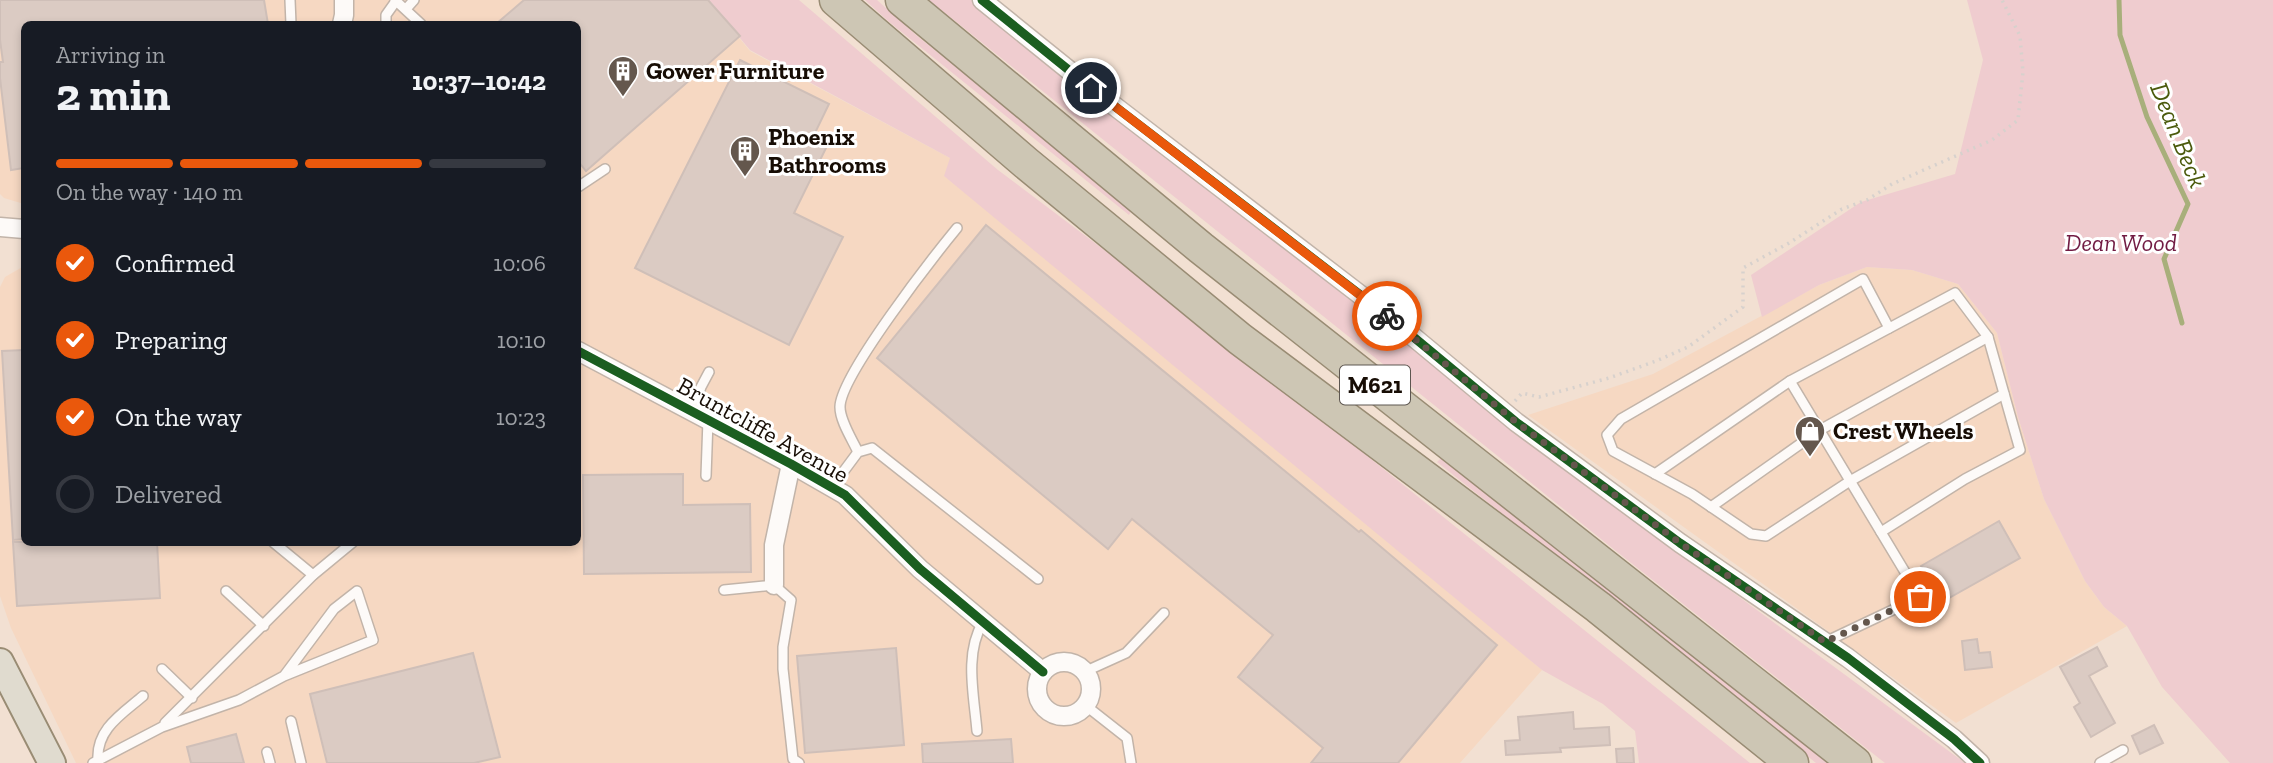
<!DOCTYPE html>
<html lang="en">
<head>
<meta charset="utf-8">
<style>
	:root { --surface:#171b24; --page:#20242c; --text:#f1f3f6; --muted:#9ea1a6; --line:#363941; --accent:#ea580c }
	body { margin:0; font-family:"Zilla Slab",serif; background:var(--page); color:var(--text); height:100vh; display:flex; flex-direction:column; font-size:26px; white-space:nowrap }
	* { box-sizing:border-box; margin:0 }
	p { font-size:23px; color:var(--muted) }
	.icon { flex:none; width:38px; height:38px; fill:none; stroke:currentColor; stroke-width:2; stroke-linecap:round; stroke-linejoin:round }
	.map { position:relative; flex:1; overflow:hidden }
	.side { position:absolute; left:21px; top:21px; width:560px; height:525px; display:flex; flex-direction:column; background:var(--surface); border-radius:10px; box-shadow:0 4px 10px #0003 }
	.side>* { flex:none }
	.pin { position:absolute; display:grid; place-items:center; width:60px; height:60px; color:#fff; margin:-30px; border:4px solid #fff; border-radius:50%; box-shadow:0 2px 7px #0007 }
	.courier { position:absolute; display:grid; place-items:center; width:70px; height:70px; margin:-35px; border:5px solid #ea580c; border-radius:50%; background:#fff; color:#222; box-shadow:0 2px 9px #0007 }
	.summary em { font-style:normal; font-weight:800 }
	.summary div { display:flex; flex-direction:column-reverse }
	.summary { display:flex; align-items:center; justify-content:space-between; height:119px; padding:0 35px }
	h1 { font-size:46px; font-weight:800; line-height:52px }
	.bar { display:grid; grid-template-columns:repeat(4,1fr); gap:10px 7px; align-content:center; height:84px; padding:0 35px }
	.bar i { height:9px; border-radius:5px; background:var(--line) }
	.bar .on { background:var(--accent) }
	.bar p { grid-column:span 4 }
	ol { padding:0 35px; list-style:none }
	li { display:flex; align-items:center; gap:21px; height:77px }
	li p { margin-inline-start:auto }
	li .icon { padding:7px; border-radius:50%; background:var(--accent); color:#fff; stroke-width:4 }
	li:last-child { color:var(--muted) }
	li i { width:38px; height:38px; border:4px solid var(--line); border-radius:50% }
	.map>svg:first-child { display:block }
</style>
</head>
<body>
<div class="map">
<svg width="2273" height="763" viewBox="0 0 2273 763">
	<rect width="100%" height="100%" fill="#f2e0d2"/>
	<g fill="#f6d8c2">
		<path d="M0 0H708L750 51 950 158 1542 670 1460 763H76L11 628 0 596V287L5 277 24 266V542H578V24H24V204L4 198 0 194Z"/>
		<path d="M1867 267 1912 270 1958 284 1997 333 2018 417 2044 499 2085 581 2104 607 2127 626 1956 723 1528 415 1653 374 1819 285Z"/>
	</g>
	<g fill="#efcccf">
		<path d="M708 0H799L998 170 1209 329 1750 763H1639L1635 731 1603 704 1542 670 944 176 950 158 750 50Z"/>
		<path d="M865 0H877L916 35 1132 210 1129 215 888 21Z"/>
		<path d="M929 0H971L1000 26 1579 479 1965 763H1885L1616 551Z"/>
		<path d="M1967 0H2273V763H2230L2162 687 2127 626 2104 607 2085 581 2044 499 2018 417 1997 333 1958 284 1912 270 1867 267 1819 285 1762 317 1751 275 1861 202 1955 174 1983 60Z"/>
		<path d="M1443 456 1828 763H1816L1437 462Z"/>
	</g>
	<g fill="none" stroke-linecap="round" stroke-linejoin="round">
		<path stroke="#a8af7b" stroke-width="5" d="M2119 0 2120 35 2147 117 2188 204 2164 259 2182 323"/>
	</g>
	<g fill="#dbcbc3" stroke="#cfbfb8" stroke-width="2">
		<path d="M0 0H264L268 24H24V168L11 170 0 78V62H3L0 40Z"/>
		<path d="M524 0H708L740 36 586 171 578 161V24H496Z"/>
		<path d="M740 60 829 104 813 137 828 144 794 213 843 237 789 345 635 268Z"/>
		<path d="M986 225 1359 532 1361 530 1497 645 1398 763H1311L1323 748 1238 677 1273 635 1132 519 1108 549 877 358Z"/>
		<path d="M24 350V539L13 540 2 351Z"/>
		<path d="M683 474V505L750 504 751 572 584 574 583 475Z"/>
		<path d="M1999 521 2020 558 1942 602 1921 566Z"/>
		<path d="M13 542H157L160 598 17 606Z"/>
		<path d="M1977 639 1979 653 1990 652 1992 667 1965 670 1962 641Z"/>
		<path d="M2097 647 2107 666 2089 676 2115 723 2091 737 2074 707 2080 703 2060 667Z"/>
		<path d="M896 648 904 745 805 753 797 656Z"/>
		<path d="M473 653 500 757 474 763H327L310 694Z"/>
		<path d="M1573 712 1574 729 1609 727 1610 745 1560 748 1561 752 1506 755 1505 741 1520 740 1518 717Z"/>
		<path d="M2154 725 2163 743 2140 754 2132 736Z"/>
		<path d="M236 734 244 763H191L187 747Z"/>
		<path d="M1011 739 1013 763H923L922 744Z"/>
		<path d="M1633 748 1634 763H1617L1616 749Z"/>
	</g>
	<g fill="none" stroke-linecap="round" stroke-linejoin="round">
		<g stroke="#c2b4a9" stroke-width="12">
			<g id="lane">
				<path d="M290 0 291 24"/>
				<path d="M395 0 421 24"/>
				<path d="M406 9 414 0"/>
				<path d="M386 24V15L396 1"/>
				<path d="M578 187 605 169"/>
				<path d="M1889 328 1863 279 1621 419 1607 435 1613 451 1692 494 1751 534 1766 536 1850 481 2004 394"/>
				<path d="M1790 381 1920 597 1825 642"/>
				<path d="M693 412 701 387 709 372"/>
				<path d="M858 452C852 439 840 421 840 407 840 376 934 256 957 228"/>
				<path d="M1655 474 1790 381 1955 293 1988 337 2020 450 1965 479 1881 532"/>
				<path d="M706 476 708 420"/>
				<path d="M832 487 858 452 872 448 1038 579"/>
				<path d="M1711 507 1820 430 1988 337"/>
				<path d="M273 542 313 575"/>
				<path d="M724 590 774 585 791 600 783 647V669L793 759 799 763"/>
				<path d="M226 591 264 626"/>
				<path d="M162 669 192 698"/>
				<path d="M1084 672 1126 653 1164 613"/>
				<path d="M1085 705 1127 738 1131 763"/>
				<path d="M291 721 301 763"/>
				<path d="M165 723 313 575 353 542"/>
				<path d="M977 731C974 695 964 654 983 622"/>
				<path d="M267 752 270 763"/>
				<path d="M98 760C96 729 122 714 143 696"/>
				<path d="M93 763 162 727 239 700 284 676 373 640 357 591 334 609 284 676"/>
				<path d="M2100 763 2123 750"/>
			</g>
		</g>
		<g stroke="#c2b4a9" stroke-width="21">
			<g id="street">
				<path d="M982 0 1091 88 1393 320 1516 422 1680 543 1848 658 1954 739 1980 763"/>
				<path d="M342 24 344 15V0"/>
				<path d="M0 227 24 229"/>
				<path d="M578 351 791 464 845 495 920 569 1043 672"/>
				<path d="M774 585V545L791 464"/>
				<circle cx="1064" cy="689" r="27"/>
			</g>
		</g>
		<g stroke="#998c74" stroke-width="30">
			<path id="primary" d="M0 662 52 763"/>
		</g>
		<g stroke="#998c74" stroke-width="35">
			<g id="highway">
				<path d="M836 0 1026 163 1240 339 1598 607 1792 763"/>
				<path d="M902 0 1201 248 1855 763"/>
			</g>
		</g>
		<path stroke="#d7d1cd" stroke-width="3.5" stroke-dasharray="2 5" stroke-linecap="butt" d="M1515 401 1522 393 1539 397 1609 378 1656 361 1688 347 1743 307V268L1789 243 1842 209 1867 200 1892 184 1992 140 2018 120 2023 72 2020 36 2002 0"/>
		<use href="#lane" stroke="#fdfaf8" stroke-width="9"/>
		<use href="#street" stroke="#fdfaf8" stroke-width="18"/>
		<use href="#primary" stroke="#e0dbcf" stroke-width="26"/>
		<use href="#highway" stroke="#cdc6b4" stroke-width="32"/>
		<g stroke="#fff" stroke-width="13">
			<g id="cycleway">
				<path d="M982 0 1091 88 1393 320 1516 422 1680 543 1848 658 1954 739 1980 763"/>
				<path d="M578 351 791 464 845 495 920 569 1043 672"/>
			</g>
		</g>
		<use href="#cycleway" stroke="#1b5e20" stroke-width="9"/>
	</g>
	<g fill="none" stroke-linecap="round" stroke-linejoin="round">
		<path stroke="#64574d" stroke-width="7" stroke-dasharray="0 12.6" d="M1387 316 1516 422 1680 543 1825 642 1920 597"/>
		<path stroke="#ea580c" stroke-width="9" d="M1091 88 1387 316"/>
	</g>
	<defs>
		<g id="building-pin" transform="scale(1.575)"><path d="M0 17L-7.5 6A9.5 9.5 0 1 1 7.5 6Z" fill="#64574d" stroke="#fff"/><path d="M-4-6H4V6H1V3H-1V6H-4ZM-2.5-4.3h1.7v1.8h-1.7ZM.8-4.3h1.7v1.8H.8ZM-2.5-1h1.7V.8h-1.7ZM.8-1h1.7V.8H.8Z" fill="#fff"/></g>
		<g id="shop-pin" transform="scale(1.575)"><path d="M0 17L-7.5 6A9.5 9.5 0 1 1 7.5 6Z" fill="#64574d" stroke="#fff"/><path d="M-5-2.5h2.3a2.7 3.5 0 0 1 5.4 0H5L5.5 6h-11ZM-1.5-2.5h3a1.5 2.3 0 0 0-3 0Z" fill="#fff"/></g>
	</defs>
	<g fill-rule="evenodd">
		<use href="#building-pin" x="623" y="71"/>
		<use href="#building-pin" x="745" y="151"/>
		<use href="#shop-pin" x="1810" y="431"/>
	</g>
	<g text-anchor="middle" stroke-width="6" stroke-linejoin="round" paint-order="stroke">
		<rect fill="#fff" stroke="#5d5650" stroke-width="2" x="1340" y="365.5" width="70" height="39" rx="5"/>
		<g font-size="23" font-weight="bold" fill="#170d05">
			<text x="1375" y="393">M621</text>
		</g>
		<g font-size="24" font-weight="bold" fill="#170d05" stroke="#fff" text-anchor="start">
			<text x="646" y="79">Gower Furniture</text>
			<text x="768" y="145">Phoenix<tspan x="768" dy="28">Bathrooms</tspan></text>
			<text x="1833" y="439">Crest Wheels</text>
		</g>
		<g font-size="24" font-style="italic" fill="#711b43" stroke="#fff">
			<text x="2121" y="251">Dean Wood</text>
		</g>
		<g font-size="24" fill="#170d05" stroke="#fff">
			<text transform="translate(763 430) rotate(29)" y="8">Bruntcliffe Avenue</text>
		</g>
		<g font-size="26" font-style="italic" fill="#4b5a0c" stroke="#fff">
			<text transform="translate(2179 135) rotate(68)" y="9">Dean Beck</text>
		</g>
	</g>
</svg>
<div class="pin" style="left:1920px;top:597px;background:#ea580c"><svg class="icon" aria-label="bag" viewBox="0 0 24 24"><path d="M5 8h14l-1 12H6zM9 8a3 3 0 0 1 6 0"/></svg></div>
<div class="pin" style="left:1091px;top:88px;background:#1f2937"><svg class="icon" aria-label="home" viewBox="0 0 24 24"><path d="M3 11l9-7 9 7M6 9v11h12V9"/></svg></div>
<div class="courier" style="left:1387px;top:316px"><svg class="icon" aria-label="bike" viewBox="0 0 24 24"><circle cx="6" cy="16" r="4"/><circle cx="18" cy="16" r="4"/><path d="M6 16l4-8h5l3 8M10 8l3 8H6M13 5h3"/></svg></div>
<section class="side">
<div class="summary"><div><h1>2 min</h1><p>Arriving in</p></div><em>10:37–10:42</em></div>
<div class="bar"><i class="on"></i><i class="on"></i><i class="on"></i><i></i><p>On the way · 140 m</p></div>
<ol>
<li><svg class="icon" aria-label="check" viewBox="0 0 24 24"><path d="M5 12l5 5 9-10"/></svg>Confirmed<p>10:06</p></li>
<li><svg class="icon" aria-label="check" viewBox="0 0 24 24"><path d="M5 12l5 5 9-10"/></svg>Preparing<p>10:10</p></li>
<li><svg class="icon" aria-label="check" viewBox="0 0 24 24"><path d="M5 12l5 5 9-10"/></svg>On the way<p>10:23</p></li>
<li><i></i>Delivered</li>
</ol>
</section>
</div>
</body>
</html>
